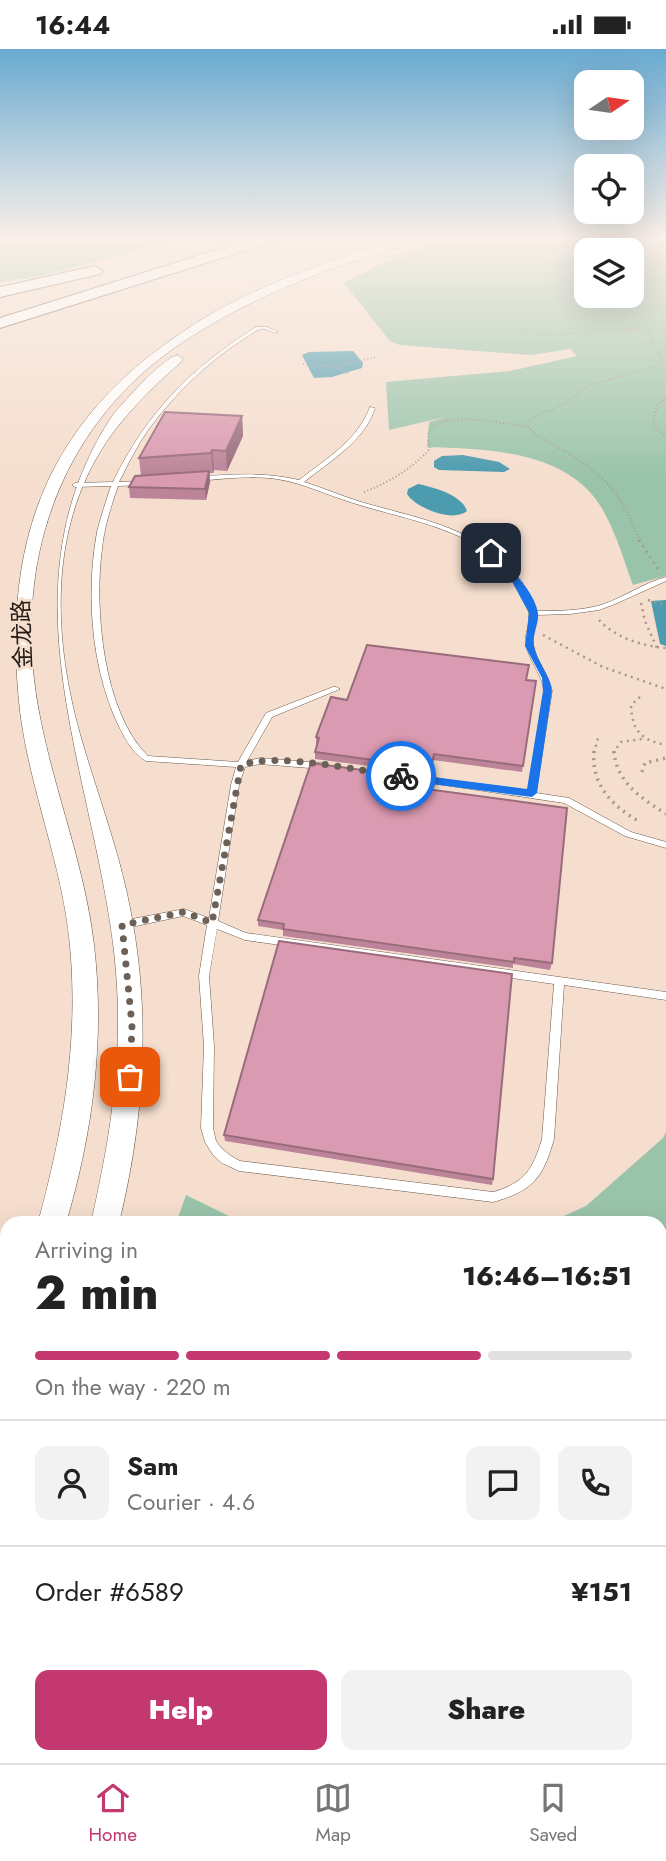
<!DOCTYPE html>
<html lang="en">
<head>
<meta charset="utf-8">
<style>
	:root { --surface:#fff; --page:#f2f2f2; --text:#222; --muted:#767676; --line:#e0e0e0; --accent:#c3386f }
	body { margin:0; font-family:Jost,"Noto Sans SC",sans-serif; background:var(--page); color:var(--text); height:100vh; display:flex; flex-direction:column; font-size:26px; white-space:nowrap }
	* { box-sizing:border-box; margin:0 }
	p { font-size:23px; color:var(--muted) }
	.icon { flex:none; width:38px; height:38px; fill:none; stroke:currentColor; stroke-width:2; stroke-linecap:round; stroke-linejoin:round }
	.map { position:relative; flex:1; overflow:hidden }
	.drawer { position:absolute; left:0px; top:1167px; width:667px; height:548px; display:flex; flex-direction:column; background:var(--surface); border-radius:21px 21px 0 0; box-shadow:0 7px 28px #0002 }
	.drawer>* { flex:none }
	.needle { width:46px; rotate:77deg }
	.buttons { position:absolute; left:574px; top:21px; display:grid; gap:14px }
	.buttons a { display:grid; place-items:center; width:70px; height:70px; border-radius:14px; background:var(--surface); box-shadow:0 7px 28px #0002; font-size:35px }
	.pin { position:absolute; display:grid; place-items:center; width:60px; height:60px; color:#fff; margin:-30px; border-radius:14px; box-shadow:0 4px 10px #0006 }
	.courier { position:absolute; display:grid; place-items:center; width:70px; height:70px; margin:-35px; border:5px solid #1a73e8; border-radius:50%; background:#fff; color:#222; box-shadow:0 2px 9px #0007 }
	.headline em { font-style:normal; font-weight:800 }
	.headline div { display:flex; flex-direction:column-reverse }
	.headline { display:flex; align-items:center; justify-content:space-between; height:119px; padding:0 35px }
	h1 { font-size:46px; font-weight:800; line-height:52px }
	.bar { display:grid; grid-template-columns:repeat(4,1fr); gap:10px 7px; align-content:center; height:84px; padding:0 35px }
	.bar i { height:9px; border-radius:5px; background:var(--line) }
	.bar .on { background:var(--accent) }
	.bar p { grid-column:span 4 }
	.line { display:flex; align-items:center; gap:18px; padding:0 35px; border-top:2px solid var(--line) }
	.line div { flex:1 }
	.round { display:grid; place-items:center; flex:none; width:74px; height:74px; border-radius:14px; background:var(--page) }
	.button { display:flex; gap:14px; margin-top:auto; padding:14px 35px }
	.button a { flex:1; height:80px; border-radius:14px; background:var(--accent); color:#fff; font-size:28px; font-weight:800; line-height:80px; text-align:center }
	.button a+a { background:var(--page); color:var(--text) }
	.status { display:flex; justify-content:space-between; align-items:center; height:49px; padding:0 35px; background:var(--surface); direction:ltr }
	.status svg { height:19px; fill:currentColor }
	.tab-bar { display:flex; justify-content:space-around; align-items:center; height:98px; border-top:2px solid var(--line); background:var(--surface); font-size:19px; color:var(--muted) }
	.tab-bar a { display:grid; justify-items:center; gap:4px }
	.tab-bar .on { color:var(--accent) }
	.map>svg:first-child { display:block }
</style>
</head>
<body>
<div class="status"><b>16:44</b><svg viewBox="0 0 49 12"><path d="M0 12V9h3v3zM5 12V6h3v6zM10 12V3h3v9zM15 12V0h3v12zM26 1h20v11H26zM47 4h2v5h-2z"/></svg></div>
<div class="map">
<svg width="666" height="1714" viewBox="0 0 666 1714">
	<rect width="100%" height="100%" fill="#f5dece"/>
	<g fill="#99c4aa" fill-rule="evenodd">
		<path d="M0 190H180L41 227 0 233Z"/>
		<path d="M445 190H666V527L633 536C624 512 617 487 605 465 573 401 489 400 427 398L429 373 445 368 389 381 386 333 510 322 577 307 570 300 531 306 400 296 390 292 344 234 379 216ZM586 201H632V247H586Z"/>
		<path d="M666 1083V1714H0V1577L7 1565V1708H660V1174H548L586 1157 663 1089Z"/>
		<path d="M186 1146 243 1174H176Z"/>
	</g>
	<g fill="#4c9baf">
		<path d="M353 302 363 314 362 319 332 328 314 329 302 306 309 303Z"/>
		<path d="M463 406 499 413 510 420 504 423 439 421 434 418V412L442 407Z"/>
		<path d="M418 435C433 438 462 446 467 462 453 474 416 459 407 445L408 440Z"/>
		<path d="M666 551V597L660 595 651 552Z"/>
	</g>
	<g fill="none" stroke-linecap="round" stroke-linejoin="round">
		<g stroke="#6c594b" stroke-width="1">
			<g id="service">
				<path d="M256 278H267L278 283 276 284C271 283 266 279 261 280 254 282 247 288 242 291 205 315 174 346 148 381 137 397 128 415 119 433L143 432 146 434 143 436 118 437C111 458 104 478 102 500 94 559 103 664 148 707L238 713 266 664 333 638H336L340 640 272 668 247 712 260 709 322 714 326 717 322 720 260 715 245 718 239 736 218 872 246 884 666 943V951L564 936 554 1090C543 1129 533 1142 493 1153L239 1122 222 1114 213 1106 205 1093 201 1079 204 997 199 927 207 876 183 867 122 880 117 876 122 872 184 860 209 869 231 736 236 718 146 712C131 704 122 684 115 669 91 613 86 543 97 483 101 467 106 452 111 437L75 438 72 436 75 434 113 433C146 364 192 318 256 278ZM217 880 245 891 554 935 542 1090C533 1120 525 1134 493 1143L240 1112 231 1107 221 1099 216 1092 213 1079 214 997 209 927Z"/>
				<path d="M370 358 375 359C365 392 330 412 304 433 323 439 342 447 361 453 419 470 484 479 522 533 528 541 532 552 536 562 557 562 580 562 601 556 623 549 643 534 666 528V532L615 555 599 561 570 565 537 566C536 575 532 585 533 594 535 611 549 625 552 642L536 744 569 749 631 783 666 793V799L625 787 564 754 417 732 413 729 417 726 528 743 544 642 543 636C539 622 529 610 526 596 524 587 529 579 529 570 530 559 522 544 517 535 482 480 409 472 353 454 327 446 303 434 277 430 251 426 223 430 197 432L194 430 197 428C232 425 265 423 299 431 327 409 357 392 370 358Z"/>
			</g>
		</g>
		<g stroke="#6c594b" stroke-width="1">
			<g id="tertiary">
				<path d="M394 190H409C386 205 352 212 325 222 269 244 215 269 166 305 50 392 12 530 40 668 55 745 85 818 94 896 105 990 93 1083 66 1174H38C63 1082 79 993 70 897 63 817 30 742 20 662 0 482 52 359 211 265 268 232 332 212 394 190Z"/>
				<path d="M419 190H434L396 206 387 204Z"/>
				<path d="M177 306 183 310 181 313C156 335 132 358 112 385 48 473 52 585 80 685 97 745 120 803 131 864 151 968 144 1072 119 1174H91C112 1081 125 999 114 902 92 718 0 538 112 367 125 352 159 312 177 306Z"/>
				<path d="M7 1278V1322L0 1325V1281Z"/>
				<path d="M7 1410V1455L0 1458V1413Z"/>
			</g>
		</g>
		<g stroke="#6c594b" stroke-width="2">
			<g id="motorway">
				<path d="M251 190H274L272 193 0 279V269Z"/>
				<path d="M95 217 103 222 100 225 0 248V238Z"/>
			</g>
		</g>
		<g stroke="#a8968a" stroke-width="2" stroke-dasharray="1 2.5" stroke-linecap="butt">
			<path d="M516 281 546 286 639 280 653 286 652 292 662 310 657 317 588 337 562 356 536 367 526 375C535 388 548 392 561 400 606 427 622 444 640 493"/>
			<path d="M303 315 334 317 349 325"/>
			<path d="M340 316 376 308"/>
			<path d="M666 350 657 356 653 376 666 388"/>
			<path d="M364 443C390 433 411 420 430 400 430 395 427 388 429 383 437 360 509 375 527 378"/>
		</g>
		<g stroke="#a8968a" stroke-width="2.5" stroke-dasharray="2 4.5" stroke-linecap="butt">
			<path d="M639 491 658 520"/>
			<path d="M648 551 666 556"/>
			<path d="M641 554 645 572 657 599"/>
			<path d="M599 571C616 589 642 597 666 599"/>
			<path d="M543 586 603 618 666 640"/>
			<path d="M640 648 631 656C632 682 641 691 666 696"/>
			<path d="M594 704 598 689"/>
			<path d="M613 704 621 693 642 690"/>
		</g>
		<g stroke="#a8968a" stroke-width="3.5" stroke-dasharray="2 5" stroke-linecap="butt">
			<path d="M594 702C591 736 612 757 640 773"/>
			<path d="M614 702C616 733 641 749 666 765"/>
			<path d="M642 723 645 714 666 709"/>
		</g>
		<use href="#service" fill="#fff" fill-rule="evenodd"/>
		<use href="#tertiary" fill="#fff" fill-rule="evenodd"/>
		<use href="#motorway" fill="#fff" fill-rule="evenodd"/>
	</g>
	<g fill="#bb8498">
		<path d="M242 367 243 387 227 422 214 421 213 424H210V433L206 451 130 449 129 438 141 427 139 409Z"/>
		<path d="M526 631 536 632 522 723 433 711 430 725 315 710V703L317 695H316V688L347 651Z"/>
		<path d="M427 740 552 914 550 921 513 915V919L283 887V881L258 877V871Z"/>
		<path d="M224 1086 493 1130 492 1136 225 1092Z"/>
	</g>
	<g fill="#996c7c">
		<path d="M242 367 243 387 227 422 226 402Z"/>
		<path d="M212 401 214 421 213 424 211 404Z"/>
		<path d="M209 422 210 433 206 451 205 440Z"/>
	</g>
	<g fill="#da9ab1" stroke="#996c7c" stroke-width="2">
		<path d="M165 363 242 367 226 402 212 401 211 404 139 409Z"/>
		<path d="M209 422 205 440 129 438 135 427Z"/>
		<path d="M367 596 529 616 526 631 536 632 523 717 434 705 431 719 315 703 319 689 316 688 331 648 347 651Z"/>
		<path d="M311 714 428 730 426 740 567 759 552 914 514 909V913L283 880 284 875 258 871Z"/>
		<path d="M279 892 512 925 493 1130 224 1086Z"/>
	</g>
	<linearGradient id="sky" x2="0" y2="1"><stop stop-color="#69aad1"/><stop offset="0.44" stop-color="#faf0e9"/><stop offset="1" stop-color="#faf0e9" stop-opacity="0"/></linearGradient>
	<rect width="666" height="430" fill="url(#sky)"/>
	<path fill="#1a73e8" d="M488 502H494C509 519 534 541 538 564 539 575 532 586 534 597 537 613 550 625 552 642L537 744 532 748 401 731 396 727 401 724 527 740 543 642 542 629 525 597 529 564 510 529 488 506Z"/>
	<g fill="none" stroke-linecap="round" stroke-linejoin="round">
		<path stroke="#6d6056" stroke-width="7" stroke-dasharray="0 12.6" d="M130 1028 132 976 122 876 184 863 212 874 241 716C279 703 359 722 401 727"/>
	</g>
	<g text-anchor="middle" stroke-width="6" stroke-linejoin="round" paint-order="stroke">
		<g font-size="23" fill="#241c16" stroke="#f5dece">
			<text transform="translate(22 585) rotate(-92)" y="8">金龙路</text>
		</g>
	</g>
</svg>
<div class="buttons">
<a><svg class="needle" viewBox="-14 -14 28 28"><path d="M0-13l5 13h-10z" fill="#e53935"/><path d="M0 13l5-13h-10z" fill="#767676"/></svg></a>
<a><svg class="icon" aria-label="locate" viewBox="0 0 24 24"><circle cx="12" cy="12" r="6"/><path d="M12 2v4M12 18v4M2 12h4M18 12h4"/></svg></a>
<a><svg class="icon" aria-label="layers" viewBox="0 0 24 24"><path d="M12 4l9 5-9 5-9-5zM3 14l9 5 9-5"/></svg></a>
</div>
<div class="pin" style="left:130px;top:1028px;background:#ea580c"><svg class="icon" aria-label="bag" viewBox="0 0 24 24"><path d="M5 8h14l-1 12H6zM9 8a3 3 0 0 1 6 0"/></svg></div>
<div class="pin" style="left:491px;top:504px;background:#1f2937"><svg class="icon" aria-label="home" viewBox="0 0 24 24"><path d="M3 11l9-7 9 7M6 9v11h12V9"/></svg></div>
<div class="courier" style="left:401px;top:727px"><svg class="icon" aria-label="bike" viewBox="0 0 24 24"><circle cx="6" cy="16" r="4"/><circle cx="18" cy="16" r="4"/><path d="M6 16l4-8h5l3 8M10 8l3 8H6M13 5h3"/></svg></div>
<section class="drawer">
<div class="headline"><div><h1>2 min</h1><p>Arriving in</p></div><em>16:46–16:51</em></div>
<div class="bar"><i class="on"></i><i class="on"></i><i class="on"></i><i></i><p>On the way · 220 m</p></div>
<div class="line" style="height:126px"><a class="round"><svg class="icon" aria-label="person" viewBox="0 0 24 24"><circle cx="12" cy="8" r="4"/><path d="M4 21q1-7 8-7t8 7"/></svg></a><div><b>Sam</b><p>Courier · 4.6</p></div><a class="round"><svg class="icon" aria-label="chat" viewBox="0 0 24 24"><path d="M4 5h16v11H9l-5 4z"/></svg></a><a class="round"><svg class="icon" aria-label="phone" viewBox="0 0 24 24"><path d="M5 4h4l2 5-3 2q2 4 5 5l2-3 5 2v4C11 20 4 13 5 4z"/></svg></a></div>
<div class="line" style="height:91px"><div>Order #6589</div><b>¥151</b></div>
<div class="button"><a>Help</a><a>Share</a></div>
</section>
</div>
<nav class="tab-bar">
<a class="on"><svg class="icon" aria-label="home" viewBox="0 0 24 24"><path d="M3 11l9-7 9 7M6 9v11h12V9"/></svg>Home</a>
<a><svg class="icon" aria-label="map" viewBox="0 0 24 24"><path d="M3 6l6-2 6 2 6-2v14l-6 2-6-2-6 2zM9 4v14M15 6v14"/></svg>Map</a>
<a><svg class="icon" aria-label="saved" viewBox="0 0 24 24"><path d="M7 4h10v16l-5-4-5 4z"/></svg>Saved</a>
</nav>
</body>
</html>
